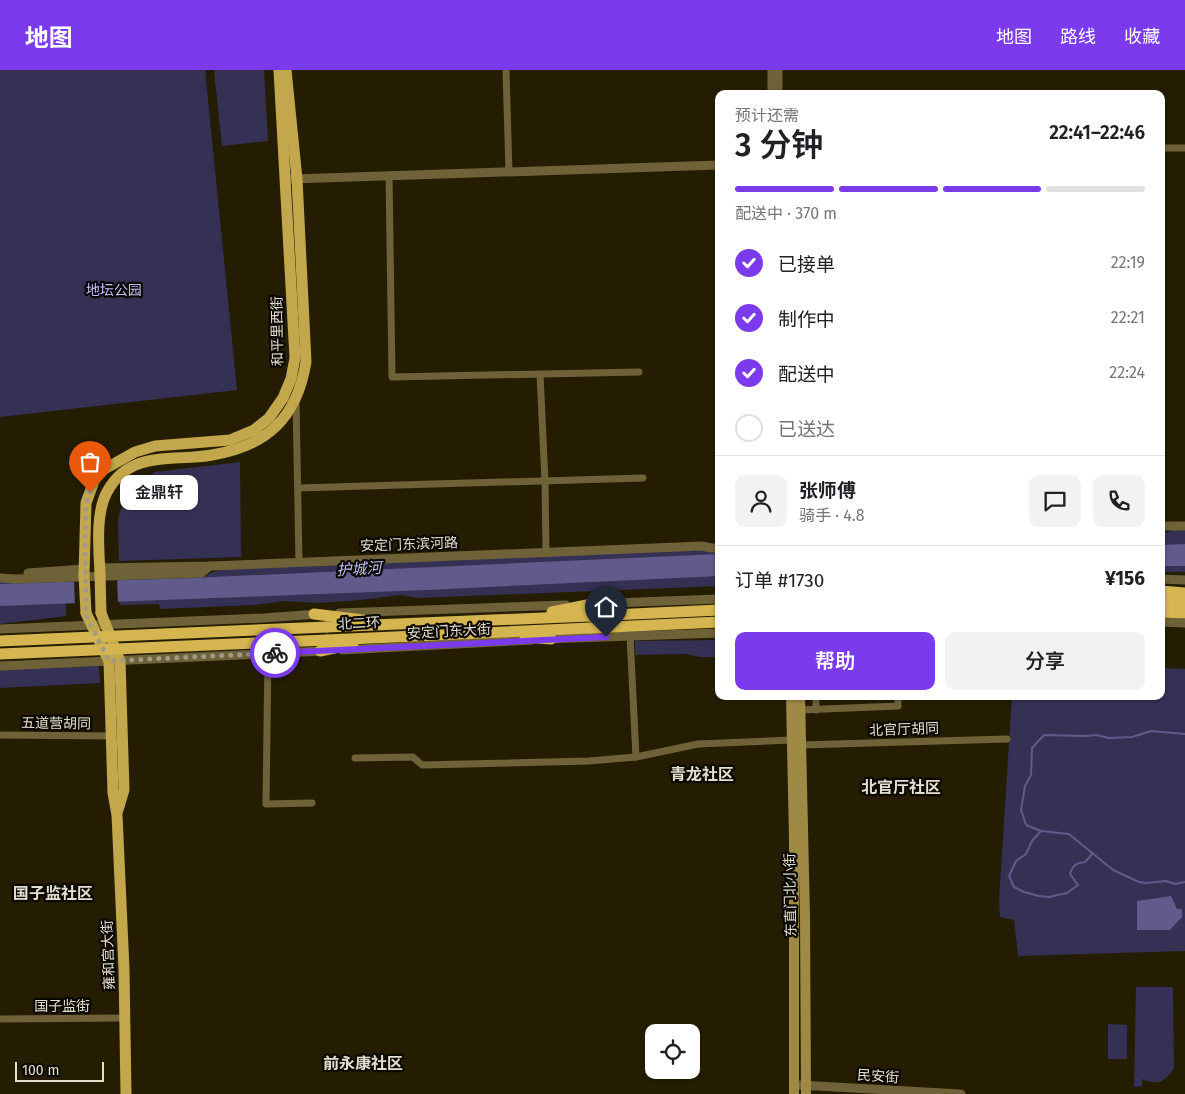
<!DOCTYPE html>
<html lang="zh">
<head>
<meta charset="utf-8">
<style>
	:root { --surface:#fff; --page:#f2f2f2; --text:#202124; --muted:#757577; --line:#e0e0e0; --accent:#7c3aed }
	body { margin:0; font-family:"Fira Sans","Noto Sans SC",sans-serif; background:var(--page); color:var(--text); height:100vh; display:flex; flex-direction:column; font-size:19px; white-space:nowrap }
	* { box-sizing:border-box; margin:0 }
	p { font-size:16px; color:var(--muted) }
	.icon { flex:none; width:28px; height:28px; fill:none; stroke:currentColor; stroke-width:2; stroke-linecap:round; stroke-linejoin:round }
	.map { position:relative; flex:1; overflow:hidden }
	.details { position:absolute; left:715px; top:20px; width:450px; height:610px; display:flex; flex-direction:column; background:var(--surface); border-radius:10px; box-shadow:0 1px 4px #0004 }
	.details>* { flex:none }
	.fabs { position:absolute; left:645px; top:954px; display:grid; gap:10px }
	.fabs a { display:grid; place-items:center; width:55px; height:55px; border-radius:10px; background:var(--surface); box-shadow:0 1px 4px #0004; font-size:25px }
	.scale { position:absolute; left:15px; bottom:12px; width:89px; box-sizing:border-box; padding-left:5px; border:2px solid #e3dece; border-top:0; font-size:14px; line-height:18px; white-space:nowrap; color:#e3dece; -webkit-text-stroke:4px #0b0801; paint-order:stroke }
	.pin { position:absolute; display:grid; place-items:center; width:42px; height:42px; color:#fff; margin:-51px -21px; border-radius:50% 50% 50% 0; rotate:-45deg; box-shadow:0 0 5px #0007 }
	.pin .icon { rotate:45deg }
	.courier { position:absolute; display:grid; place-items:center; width:50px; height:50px; margin:-25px; border:4px solid #7c3aed; border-radius:50%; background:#fff; color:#222; box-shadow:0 1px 6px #0007 }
	.bubble { position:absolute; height:35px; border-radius:10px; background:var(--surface); box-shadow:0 1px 4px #0004; font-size:16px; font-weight:600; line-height:35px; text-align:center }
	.headline em { font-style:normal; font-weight:600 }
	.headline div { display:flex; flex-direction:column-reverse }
	.headline { display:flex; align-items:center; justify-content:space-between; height:85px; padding:0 20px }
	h1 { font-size:32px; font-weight:600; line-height:38px }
	.bar { display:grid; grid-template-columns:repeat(4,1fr); gap:8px 5px; align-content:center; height:60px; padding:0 20px }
	.bar i { height:6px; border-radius:4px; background:var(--line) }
	.bar .selected { background:var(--accent) }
	.bar p { grid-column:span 4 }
	.line { display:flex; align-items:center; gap:12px; padding:0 20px; border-top:1px solid var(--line) }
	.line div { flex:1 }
	.round { display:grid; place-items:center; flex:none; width:52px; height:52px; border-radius:10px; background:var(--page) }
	ol { padding:0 20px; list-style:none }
	li { display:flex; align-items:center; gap:15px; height:55px }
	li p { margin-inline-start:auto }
	li .icon { padding:5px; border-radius:50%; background:var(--accent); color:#fff; stroke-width:4 }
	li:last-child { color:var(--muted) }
	li i { width:28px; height:28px; border:2px solid var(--line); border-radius:50% }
	.primary-button { display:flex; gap:10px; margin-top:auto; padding:10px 20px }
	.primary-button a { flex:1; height:58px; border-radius:10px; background:var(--accent); color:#fff; font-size:20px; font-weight:600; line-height:58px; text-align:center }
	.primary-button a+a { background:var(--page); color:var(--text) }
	header { display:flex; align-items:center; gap:30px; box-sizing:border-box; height:70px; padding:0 25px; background:var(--accent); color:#fff }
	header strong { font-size:24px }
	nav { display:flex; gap:28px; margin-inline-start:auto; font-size:18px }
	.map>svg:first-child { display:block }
</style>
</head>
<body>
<header>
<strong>地图</strong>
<nav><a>地图</a><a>路线</a><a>收藏</a></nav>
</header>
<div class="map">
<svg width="1185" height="1024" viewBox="0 0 1185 1024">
	<rect width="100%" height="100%" fill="#251d02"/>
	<g fill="#353154">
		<path d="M0 0H205L237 320 0 347Z"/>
		<path d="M214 0H264L268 71 222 76Z"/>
		<path d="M240 392 241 487 119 491 118 456 119 444 125 431 135 418 143 411 155 402Z"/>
		<path d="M1173 460H1185V502H1161V465Z"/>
		<path d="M661 481H719V516L418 528 399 525 361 530 317 533 285 531 253 535 160 539 159 534 120 535 119 509 204 506 220 499Z"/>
		<path d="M0 510H66V546L0 554Z"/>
		<path d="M719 570V587H700L686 584 635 585V571Z"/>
		<path d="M99 596 100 613 0 618V599Z"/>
		<path d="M1161 598 1185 599V881L1018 886 1014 850 1000 847 999 830 1012 626H1161Z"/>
		<path d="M1136 917H1173L1174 998C1165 1012 1158 1016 1142 1009V1016L1134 1017Z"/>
		<path d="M1108 954 1127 955V989H1108Z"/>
	</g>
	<g fill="#605b8b">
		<path d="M1185 474V496H1161V475Z"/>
		<path d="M719 484V506L426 520 0 536V514L192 508Z"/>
		<path d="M1171 826 1177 839H1182V847L1170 860H1137V831Z"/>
	</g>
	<path fill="#251d02" d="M117 508 118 535 75 536 74 509Z"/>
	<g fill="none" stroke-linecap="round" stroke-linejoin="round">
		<g stroke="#605b8b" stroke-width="2">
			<path d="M1185 664 1151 661 1132 667 1109 668 1096 665 1086 666 1044 665 1032 678 1031 705 1025 716 1021 740 1026 755 1041 761 1069 764 1113 800 1139 812 1146 813 1166 811 1175 814 1185 812"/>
			<path d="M1041 761 1032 771 1026 784 1016 791 1009 806 1014 817 1024 822 1039 826 1049 827 1067 823 1078 815 1070 804C1073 795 1076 793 1085 792L1093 783"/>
		</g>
		<g stroke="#6f6239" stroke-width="7">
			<path d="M506 0 509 102"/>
			<path d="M1161 78H1185"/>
			<path d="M389 105 392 307 639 302"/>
			<path d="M540 304 545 411 546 482"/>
			<path d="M296 330 299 492"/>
			<path d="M298 418 643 408"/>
			<path d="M630 566 636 687"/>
			<path d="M268 584 266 734 312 733"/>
			<path d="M816 626V640"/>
			<path d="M800 640 898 636V626"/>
			<path d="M0 665 112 666"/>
			<path d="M801 675 1007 669"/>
			<path d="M355 688 413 687 422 695 589 691 636 687 698 674 792 670"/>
			<path d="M0 949 125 948"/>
		</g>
		<g stroke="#6f6239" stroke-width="9">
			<path d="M772 0V24"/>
			<path d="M778 0V24"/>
			<path d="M292 109 719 95"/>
			<path d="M1161 456H1185"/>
			<path d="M100 498 210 496 702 476 711 478H719"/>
			<path d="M28 503 84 499"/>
			<path d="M0 508 15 509 201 503 210 496"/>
			<path d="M1161 509 1185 510"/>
			<path d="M587 534 719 529"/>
			<path d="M339 543 566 535"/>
			<path d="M1161 552 1185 553"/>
			<path d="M0 559 263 548 319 544"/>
			<path d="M545 569 719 563"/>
			<path d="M342 580 532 570"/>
			<path d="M0 596 324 581"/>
			<path d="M799 1015 961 1024"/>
		</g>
		<g stroke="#9e8945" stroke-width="10">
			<path d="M791 626 794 770V1024"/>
			<path d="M800 626 805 847 806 1024"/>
		</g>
		<g stroke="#c3a74c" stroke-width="11">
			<path d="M100 504C99 480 95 444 107 422 130 379 173 392 212 385 267 376 297 348 306 292L297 109 286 0"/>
			<path d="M84 505 86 433 94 411 101 401 135 382 155 376 230 370 254 360 269 348 283 328 291 309 295 288 279 0"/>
			<path d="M86 543 109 591 113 723 117 745 124 899 126 1024"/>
			<path d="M101 543 120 591 124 720 118 740"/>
		</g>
		<g stroke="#d4b54f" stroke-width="11">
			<path d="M1161 521 1185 523"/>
			<path d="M1161 531 1185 533"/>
			<path d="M552 542 592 534"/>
			<path d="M1161 542 1185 543"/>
			<path d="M314 544 363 550"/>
			<path d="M327 557 590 546"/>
			<path d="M525 567 551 569"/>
			<path d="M327 570 590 558"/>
			<path d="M320 581 353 574"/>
		</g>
		<g stroke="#c3a74c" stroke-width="11">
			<path d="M100 504 101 543"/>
			<path d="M84 505 86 543"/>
		</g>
		<g stroke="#d4b54f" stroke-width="11">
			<path d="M590 546 719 540"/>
			<path d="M590 558 719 552"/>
			<path d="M0 571 327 557"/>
			<path d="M0 584 327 570"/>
		</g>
	</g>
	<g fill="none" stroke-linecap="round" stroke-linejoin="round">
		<path stroke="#a09a87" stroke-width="5" stroke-dasharray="0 9" d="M90 422 86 433 85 466 86 545 109 591 275 583"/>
		<path stroke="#7c3aed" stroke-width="6" d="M275 583 606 567"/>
	</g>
	<g text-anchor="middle" stroke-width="4.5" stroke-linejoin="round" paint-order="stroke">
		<g font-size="14" fill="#c3bffc" stroke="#0b0801">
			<text x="114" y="225">地坛公园</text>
		</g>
		<g font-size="14" fill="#e3dece" stroke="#0b0801">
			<text transform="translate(277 261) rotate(-91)" y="5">和平里西街</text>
			<text transform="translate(409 474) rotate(-2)" y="5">安定门东滨河路</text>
			<text transform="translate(359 553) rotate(-3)" y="5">北二环</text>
			<text transform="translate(449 561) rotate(-3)" y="5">安定门东大街</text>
			<text transform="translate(56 653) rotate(1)" y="5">五道营胡同</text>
			<text transform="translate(904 659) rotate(-2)" y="5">北官厅胡同</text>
			<text transform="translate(790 825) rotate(-91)" y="5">东直门北小街</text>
			<text transform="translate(108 885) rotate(-92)" y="5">雍和宫大街</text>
			<text x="62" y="941">国子监街</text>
			<text transform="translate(878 1006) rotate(4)" y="5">民安街</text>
		</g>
		<g font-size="15" font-style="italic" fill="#c5c1fd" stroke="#0b0801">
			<text transform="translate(359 499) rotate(-3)" y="5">护城河</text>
		</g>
		<g font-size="16" font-weight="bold" fill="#e3dece" stroke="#0b0801">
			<text x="702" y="710">青龙社区</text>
			<text x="901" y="723">北官厅社区</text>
			<text x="53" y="829">国子监社区</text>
			<text x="363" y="999">前永康社区</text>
		</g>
	</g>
</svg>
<div class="fabs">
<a><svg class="icon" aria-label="locate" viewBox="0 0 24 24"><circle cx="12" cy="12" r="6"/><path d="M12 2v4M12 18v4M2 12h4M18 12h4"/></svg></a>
</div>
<div class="scale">100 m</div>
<div class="pin" style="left:90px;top:422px;background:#ea580c"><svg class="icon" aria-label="bag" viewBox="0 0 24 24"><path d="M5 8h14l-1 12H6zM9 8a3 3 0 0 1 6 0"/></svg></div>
<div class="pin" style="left:606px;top:567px;background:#1f2937"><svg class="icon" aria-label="home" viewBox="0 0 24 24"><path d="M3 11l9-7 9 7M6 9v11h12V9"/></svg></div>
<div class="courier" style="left:275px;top:583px"><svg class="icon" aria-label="bike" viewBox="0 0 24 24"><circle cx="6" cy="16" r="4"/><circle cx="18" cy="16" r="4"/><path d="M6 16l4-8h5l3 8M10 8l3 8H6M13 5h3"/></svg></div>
<div class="bubble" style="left:120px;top:405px;width:78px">金鼎轩</div>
<section class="details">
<div class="headline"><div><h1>3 分钟</h1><p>预计还需</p></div><em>22:41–22:46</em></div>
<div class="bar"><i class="selected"></i><i class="selected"></i><i class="selected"></i><i></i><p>配送中 · 370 m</p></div>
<ol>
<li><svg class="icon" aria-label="check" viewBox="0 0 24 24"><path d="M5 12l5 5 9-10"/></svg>已接单<p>22:19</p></li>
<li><svg class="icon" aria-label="check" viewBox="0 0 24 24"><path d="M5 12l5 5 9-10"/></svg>制作中<p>22:21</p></li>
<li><svg class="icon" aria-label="check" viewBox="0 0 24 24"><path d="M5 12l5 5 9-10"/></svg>配送中<p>22:24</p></li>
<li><i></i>已送达</li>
</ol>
<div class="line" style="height:90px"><a class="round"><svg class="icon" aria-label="person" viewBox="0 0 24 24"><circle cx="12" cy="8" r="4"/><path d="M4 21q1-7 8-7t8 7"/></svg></a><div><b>张师傅</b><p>骑手 · 4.8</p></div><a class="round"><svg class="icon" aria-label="chat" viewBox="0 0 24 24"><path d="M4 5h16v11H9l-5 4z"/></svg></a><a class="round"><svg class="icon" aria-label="phone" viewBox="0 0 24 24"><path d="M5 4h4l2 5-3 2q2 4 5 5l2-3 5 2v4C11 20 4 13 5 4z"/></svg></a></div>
<div class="line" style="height:65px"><div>订单 #1730</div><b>¥156</b></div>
<div class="primary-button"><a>帮助</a><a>分享</a></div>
</section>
</div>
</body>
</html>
